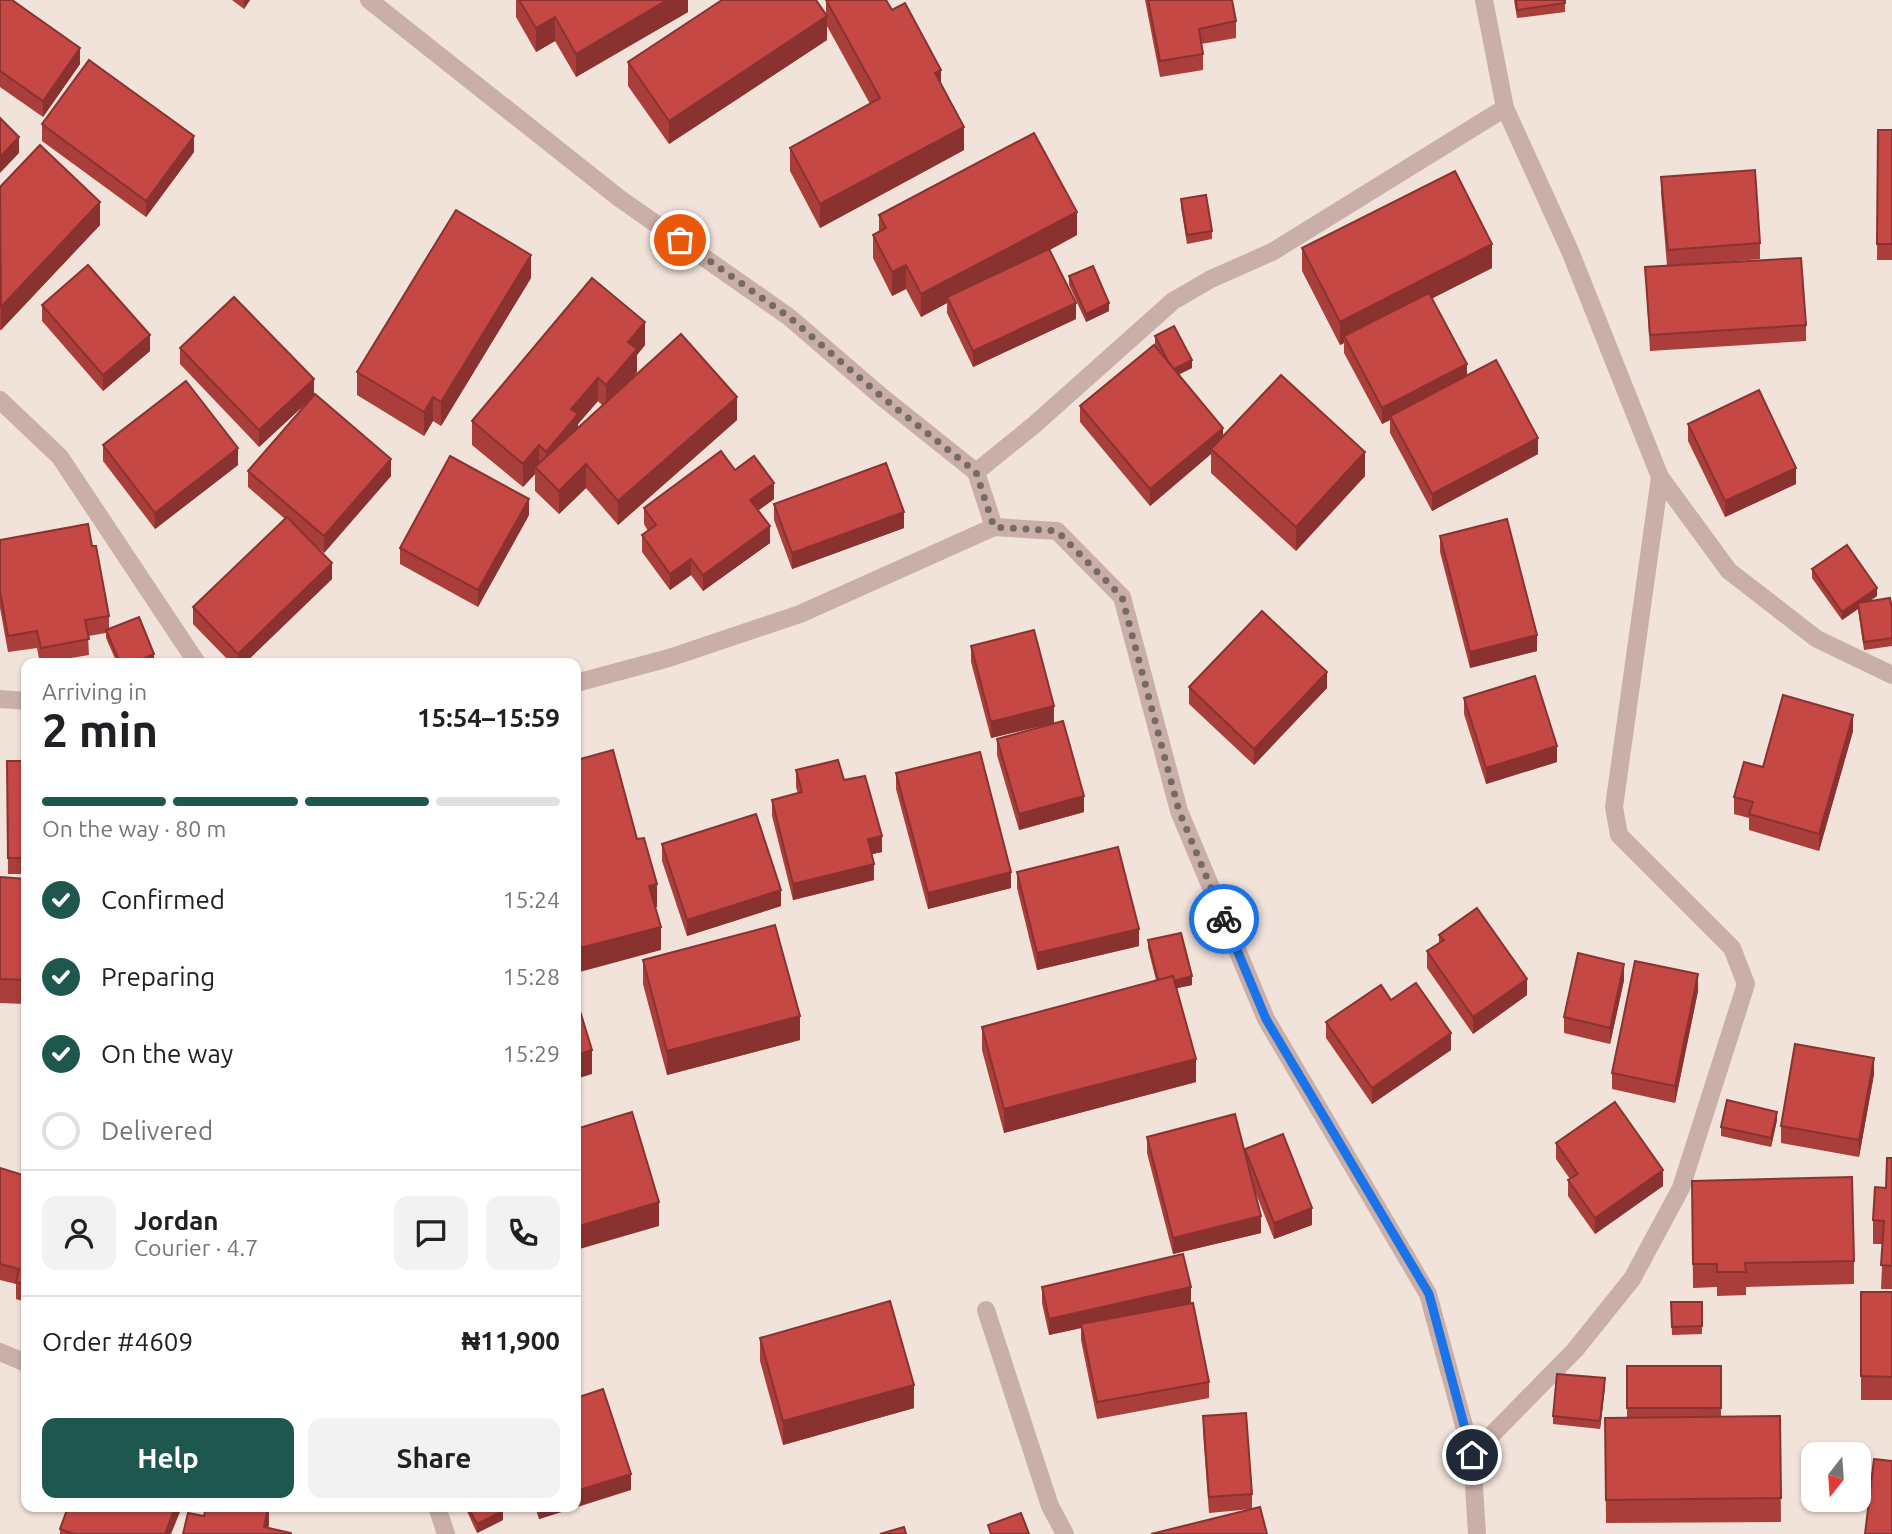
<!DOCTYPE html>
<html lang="en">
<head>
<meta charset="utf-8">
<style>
	:root { --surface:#fff; --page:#f2f2f2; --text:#202124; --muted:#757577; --line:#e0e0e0; --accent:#1d574e }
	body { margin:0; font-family:Ubuntu,sans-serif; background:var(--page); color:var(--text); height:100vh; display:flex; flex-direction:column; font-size:26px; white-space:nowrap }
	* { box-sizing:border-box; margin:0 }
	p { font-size:23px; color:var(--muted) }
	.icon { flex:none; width:38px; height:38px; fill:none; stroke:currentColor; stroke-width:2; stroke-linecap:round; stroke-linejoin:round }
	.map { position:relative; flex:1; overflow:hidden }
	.panel { position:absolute; left:21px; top:658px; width:560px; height:854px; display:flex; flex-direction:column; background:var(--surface); border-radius:14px; box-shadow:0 2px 5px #0004 }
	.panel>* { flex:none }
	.needle { width:46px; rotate:197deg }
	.tools { position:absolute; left:1801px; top:1442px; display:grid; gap:14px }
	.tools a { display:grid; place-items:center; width:70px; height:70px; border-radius:14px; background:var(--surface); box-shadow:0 2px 5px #0004; font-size:35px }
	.pin { position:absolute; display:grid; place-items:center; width:60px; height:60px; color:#fff; margin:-30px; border:4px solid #fff; border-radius:50%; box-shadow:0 2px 7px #0007 }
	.courier { position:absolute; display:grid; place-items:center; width:70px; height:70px; margin:-35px; border:5px solid #1a73e8; border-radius:50%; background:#fff; color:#222; box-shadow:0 2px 9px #0007 }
	.summary em { font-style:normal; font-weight:600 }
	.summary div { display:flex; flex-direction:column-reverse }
	.summary { display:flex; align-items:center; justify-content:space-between; height:119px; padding:0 21px }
	h1 { font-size:46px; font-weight:600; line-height:52px }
	.bar { display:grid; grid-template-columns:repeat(4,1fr); gap:10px 7px; align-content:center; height:84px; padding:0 21px }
	.bar i { height:9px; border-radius:5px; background:var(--line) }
	.bar .selected { background:var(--accent) }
	.bar p { grid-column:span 4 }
	.line { display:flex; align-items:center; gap:18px; padding:0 21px; border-top:2px solid var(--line) }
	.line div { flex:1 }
	.round { display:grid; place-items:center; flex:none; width:74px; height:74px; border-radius:14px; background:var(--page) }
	ol { padding:0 21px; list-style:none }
	li { display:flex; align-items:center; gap:21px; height:77px }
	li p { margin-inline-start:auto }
	li .icon { padding:7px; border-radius:50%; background:var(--accent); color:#fff; stroke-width:4 }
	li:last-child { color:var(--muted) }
	li i { width:38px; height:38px; border:4px solid var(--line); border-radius:50% }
	.primary-button { display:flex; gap:14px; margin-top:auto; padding:14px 21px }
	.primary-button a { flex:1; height:80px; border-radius:14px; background:var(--accent); color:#fff; font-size:28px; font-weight:600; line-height:80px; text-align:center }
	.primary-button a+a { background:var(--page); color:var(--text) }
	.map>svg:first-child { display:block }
</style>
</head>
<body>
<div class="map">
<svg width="1892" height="1534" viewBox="0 0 1892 1534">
	<rect width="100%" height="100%" fill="#f1e2da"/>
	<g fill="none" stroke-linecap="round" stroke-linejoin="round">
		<g stroke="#c9afa7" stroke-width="18">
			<path d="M369 0 619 198 789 317 882 397 976 472"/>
			<path d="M1484 0 1505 108 1570 251 1660 477 1729 571 1817 639 1892 675"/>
			<path d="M0 400 60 457 197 663"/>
			<path d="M994 527 976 472 1034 425 1173 301 1211 279 1272 252 1505 108"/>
			<path d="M576 683 669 658 800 614 994 527 1057 531 1122 597 1179 811 1266 1019 1428 1294 1472 1455 1477 1534"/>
			<path d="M0 699 26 701"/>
			<path d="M986 1310 1050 1506 1065 1534"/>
			<path d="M0 1352 26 1363"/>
			<path d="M1472 1455 1575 1350 1632 1279 1681 1188 1746 984 1732 948 1619 835 1614 807 1660 477"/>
			<path d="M437 1507 446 1534"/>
		</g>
	</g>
	<g fill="#a93e3b" fill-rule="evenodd">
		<path d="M0 0 80 64 43 117 0 87Z"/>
		<path d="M232 0H250L244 9Z"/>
		<path d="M516 0H688V12L576 77 555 41 536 52 516 17Z"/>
		<path d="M826 0 892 10 941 84 964 150 820 228 790 171V148L870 104 827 26V40L669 144 628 86V62L826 14Z"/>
		<path d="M1145 0H1232L1236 21V38L1201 44 1203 54V70L1160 77Z"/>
		<path d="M1514 0H1565V12L1517 18Z"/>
		<path d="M42 124 194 152 146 217 42 141Z"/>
		<path d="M1878 130H1892V260H1877Z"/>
		<path d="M1661 177 1760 243V259L1701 264 1806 325V341L1650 351 1645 267 1667 266 1661 193Z"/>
		<path d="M0 187 100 225 1 330H0Z"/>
		<path d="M1181 199 1212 231V239L1187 244 1181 207Z"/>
		<path d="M879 215 1077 235 1050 250 1076 319 973 367 947 313V303L921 317 906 289 892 296 873 258V235L879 232Z"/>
		<path d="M1302 248 1492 268 1432 298 1467 376 1538 454 1432 511 1390 433V420L1382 424 1344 353V343L1340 345 1302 271Z"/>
		<path d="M1069 276 1109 311 1086 322 1069 285Z"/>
		<path d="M531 278 441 426 433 421 424 436 357 395V372Z"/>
		<path d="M42 305 150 351 103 391 42 321Z"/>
		<path d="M1155 336 1192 368 1179 374 1223 436 1365 476 1296 551 1211 473V454L1150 506 1080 422V406L1157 348 1155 345Z"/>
		<path d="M645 345 637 355V372L629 381 737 420 618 525 586 488 559 514 535 491V474L523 487 472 445V421ZM598 401 603 406 578 428V424Z"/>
		<path d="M180 348 314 396 259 447 180 364Z"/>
		<path d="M1688 424 1796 484 1725 517 1688 441Z"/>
		<path d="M103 445 238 465 155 529 103 461Z"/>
		<path d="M735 470 774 499 758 511 770 543 703 591 691 575 670 590 642 552V535L648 531 644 524V508Z"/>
		<path d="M248 471 391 476 324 553 314 544 332 579 245 663H231L193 624V607L285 519 248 487Z"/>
		<path d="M774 504 904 528 792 569 774 520Z"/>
		<path d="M529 515 478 607 400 564V548Z"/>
		<path d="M1440 536 1537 651 1470 668 1440 552Z"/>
		<path d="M0 540 92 546 109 616V629L154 662 117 663 106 638V633L88 636 89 655 40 663 37 648 8 652 0 608Z"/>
		<path d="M1812 569 1877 596 1869 601 1892 609V646L1864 650 1858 609 1842 620 1812 578Z"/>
		<path d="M971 646 1054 723 991 738 971 662Z"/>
		<path d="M1189 687 1327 688 1254 765 1189 704Z"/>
		<path d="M1464 698 1557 762 1486 784 1464 714Z"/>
		<path d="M1853 731 1819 851 1749 830V818L1734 814V797L1763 767Z"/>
		<path d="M997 739 1084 812 1019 830 997 755Z"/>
		<path d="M7 761H26V874H8Z"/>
		<path d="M796 770 844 780 882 852 872 854 874 880 793 900 772 816V800L798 794 796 787Z"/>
		<path d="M896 773 1011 888 928 909 896 789Z"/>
		<path d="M662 844 781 906 687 936 662 861Z"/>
		<path d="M1017 872 1139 946 1037 970 1017 888Z"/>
		<path d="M0 877 26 879V1004L0 1003Z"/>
		<path d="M1439 935 1527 995 1473 1034 1427 968V951L1439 943Z"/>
		<path d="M1148 940 1192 985 1176 988 1196 1082 1004 1133 982 1050V1027L1156 980 1148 948Z"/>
		<path d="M643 960 800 1040 667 1075 643 984Z"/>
		<path d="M1624 980 1610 1044 1564 1033V1017Z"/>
		<path d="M1698 991 1675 1103 1612 1089V1073Z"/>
		<path d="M1391 1000 1451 1050 1372 1104 1326 1038V1022Z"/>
		<path d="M1874 1074 1859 1157 1781 1143V1126Z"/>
		<path d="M1777 1120 1771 1147 1721 1136V1127Z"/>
		<path d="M1147 1137 1245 1154V1149L1312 1225 1274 1239 1253 1186 1261 1233 1173 1254 1147 1153Z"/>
		<path d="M1556 1143 1663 1186 1595 1234 1568 1196V1180L1570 1179 1556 1159Z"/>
		<path d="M1892 1158V1289H1881L1883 1244H1873V1220L1886 1188Z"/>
		<path d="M0 1168 26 1176V1302L16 1299V1284L0 1280Z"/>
		<path d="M1692 1181 1854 1261V1284L1746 1287V1295L1717 1296V1287L1693 1288Z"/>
		<path d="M1042 1287 1191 1303 1209 1382V1398L1097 1419 1081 1340V1328L1049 1335 1042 1303Z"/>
		<rect x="1861" y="1292" width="31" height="108"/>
		<path d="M1671 1302H1702V1334L1672 1335Z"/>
		<path d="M760 1338 914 1408 783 1445 760 1361Z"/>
		<path d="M1627 1366H1721V1416H1780L1781 1522 1606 1523 1605 1418 1627 1417Z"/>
		<path d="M1605 1387 1600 1429 1553 1424V1416Z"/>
		<path d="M1203 1416 1252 1494V1509L1209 1513 1203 1432Z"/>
		<path d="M631 1490 539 1519 535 1507H576Z"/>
		<path d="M465 1507H501L503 1520 477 1533Z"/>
		<path d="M60 1529 171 1534H60Z"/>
	</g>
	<g fill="#8a3230">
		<path d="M244 0H250L244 9Z"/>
		<path d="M667 0H688V12L576 77V54Z"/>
		<path d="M827 16V40L669 144V121Z"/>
		<path d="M555 17V41L536 52V28Z"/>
		<path d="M80 48V64L43 117V101Z"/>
		<path d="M941 70V93L935 73Z"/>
		<path d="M964 127V150L820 228V204Z"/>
		<path d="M194 136V152L146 217V201Z"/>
		<path d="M19 137V153L0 173V157Z"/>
		<path d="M100 202V225L1 330V307Z"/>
		<path d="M1077 212V235L950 302 947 297V303L921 317V294Z"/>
		<path d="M1492 244V268L1347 342 1344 336V343L1340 345V322Z"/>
		<path d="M531 255V278L441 426V402Z"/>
		<path d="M906 265V289L892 296V272Z"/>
		<path d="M1076 303V319L973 367V351Z"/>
		<path d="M1109 303V311L1086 322V314Z"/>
		<path d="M645 322V345L637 355V372L606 409V385L628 342Z"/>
		<path d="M150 335V351L103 391V375Z"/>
		<path d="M1192 360V368L1172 378V369Z"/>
		<path d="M1467 364V381L1390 416V420L1382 424V408Z"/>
		<path d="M598 378V401L578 424V437L546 475V452L571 409Z"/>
		<path d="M314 379V396L259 447V430Z"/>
		<path d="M433 397V421L424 436V412Z"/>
		<path d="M737 397V420L618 525V501Z"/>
		<path d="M1223 428V444L1211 449V454L1150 506V489Z"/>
		<path d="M1538 438V454L1432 511V494Z"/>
		<path d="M539 445V469L535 467V474L523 487V464Z"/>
		<path d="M238 448V465L155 529V513Z"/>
		<path d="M1365 452V476L1296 551V527Z"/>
		<path d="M391 459V476L324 553V536Z"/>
		<path d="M586 464V488L559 514V491Z"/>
		<path d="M1796 468V484L1725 517V501Z"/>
		<path d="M774 483V499L750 516V500Z"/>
		<path d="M529 499V515L478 607V590Z"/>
		<path d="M904 512V528L792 569V553Z"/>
		<path d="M770 526V543L703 591V575Z"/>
		<path d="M691 559V575L670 590V574Z"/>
		<path d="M332 563V579L245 663H238V654Z"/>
		<path d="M1877 588V596L1859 609 1858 603V609L1842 620V612Z"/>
		<path d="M1537 635V651L1470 668V652Z"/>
		<path d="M154 654V662L153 663H133Z"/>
		<path d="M1327 672V688L1254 765V749Z"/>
		<path d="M1054 706V723L991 738V722Z"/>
		<path d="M1853 715V731L1819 851V834Z"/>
		<path d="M1557 746V762L1486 784V768Z"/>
		<path d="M1084 796V812L1019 830V814Z"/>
		<path d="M882 836V852L868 855V839Z"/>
		<path d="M874 864V880L793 900V884Z"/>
		<path d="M1011 872V888L928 909V893Z"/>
		<path d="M657 884V907L649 909V886Z"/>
		<path d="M781 890V906L687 936V920Z"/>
		<path d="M661 927V950L576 973V949Z"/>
		<path d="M1139 929V946L1037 970V953Z"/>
		<path d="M1624 964V980L1610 1044V1028Z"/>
		<path d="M1698 974V991L1675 1103V1086Z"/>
		<path d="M1192 976V985L1159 992V984Z"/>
		<path d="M1527 979V995L1473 1034V1017Z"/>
		<path d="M800 1016V1040L667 1075V1051Z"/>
		<path d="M1451 1033V1050L1372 1104V1088Z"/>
		<path d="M592 1050V1074L576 1079V1055Z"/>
		<path d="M1874 1058V1074L1859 1157V1140Z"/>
		<path d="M1196 1059V1082L1004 1133V1109Z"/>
		<path d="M1777 1112V1120L1771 1147V1138Z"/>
		<path d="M1663 1170V1186L1595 1234V1218Z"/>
		<path d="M659 1202V1226L576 1250V1227Z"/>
		<path d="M1312 1208V1225L1274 1239V1223Z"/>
		<path d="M1261 1216V1233L1173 1254V1238Z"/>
		<path d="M1191 1287V1303L1081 1324V1328L1049 1335V1319Z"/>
		<path d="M1605 1378V1387L1600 1429V1421Z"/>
		<path d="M914 1385V1408L783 1445V1421Z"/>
		<path d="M631 1474V1490L539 1519V1507H576V1491Z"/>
		<path d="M175 1507H182L171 1534H165Z"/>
		<path d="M268 1507H269V1525L267 1534 264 1527Z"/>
		<path d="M519 1507H535L519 1511Z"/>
		<path d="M503 1511V1520L477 1533V1524Z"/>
	</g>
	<g fill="#c54845" stroke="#8a3230" stroke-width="2">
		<path d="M0 0H12L80 48 43 101 0 71Z"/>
		<path d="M519 0H667L576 54 555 17 536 28Z"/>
		<path d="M722 0H816L827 16 669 121 628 62Z"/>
		<path d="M826 0H886L892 10 905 3 941 70 935 73 964 127 820 204 790 148 880 98Z"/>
		<path d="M1148 0H1232L1236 21 1199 29 1203 54 1160 61Z"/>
		<path d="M1516 0H1565V3L1517 10Z"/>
		<path d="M89 60 194 136 146 201 42 124Z"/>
		<path d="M0 118 19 137 0 157Z"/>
		<path d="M1878 130H1892V244H1877Z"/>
		<path d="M1034 133 1077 212 921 294 906 265 892 272 873 235 886 228 879 215Z"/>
		<path d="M40 145 100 202 1 307 0 187Z"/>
		<path d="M1755 170 1760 243 1668 250 1661 177Z"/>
		<path d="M1455 171 1492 244 1340 322 1302 248Z"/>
		<path d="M1206 195 1212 231 1187 235 1181 199Z"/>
		<path d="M456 210 531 255 441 402 433 397 424 412 357 372Z"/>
		<path d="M1049 249 1076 303 973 351 947 297Z"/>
		<path d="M1801 258 1806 325 1650 335 1645 267Z"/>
		<path d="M88 265 150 335 103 375 42 305Z"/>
		<path d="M1093 266 1109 303 1086 314 1069 276Z"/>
		<path d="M592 278 645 322 628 342 637 349 606 385 598 378 571 409 578 414 546 452 539 445 523 464 472 421Z"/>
		<path d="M1429 293 1467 364 1382 408 1344 336Z"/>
		<path d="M234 297 314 379 259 430 180 348Z"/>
		<path d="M1174 326 1192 360 1174 369 1168 361 1155 336Z"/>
		<path d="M681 334 737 397 618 501 586 464 559 491 535 467Z"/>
		<path d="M1154 345 1223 428 1150 489 1080 406Z"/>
		<path d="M1496 360 1538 438 1432 494 1390 416Z"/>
		<path d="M1281 375 1365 452 1296 527 1211 449Z"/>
		<path d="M186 381 238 448 155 513 103 445Z"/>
		<path d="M1759 390 1796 468 1725 501 1688 424Z"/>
		<path d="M315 394 391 459 324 536 248 471Z"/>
		<path d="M721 451 735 470 754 456 774 483 750 500 770 526 703 575 691 559 670 574 642 535 656 525 644 508Z"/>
		<path d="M450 456 529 499 478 590 400 548Z"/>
		<path d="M886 463 904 512 792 553 774 504Z"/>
		<path d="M287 517 332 563 238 654 193 607Z"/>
		<path d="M1507 519 1537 635 1470 652 1440 536Z"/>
		<path d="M88 524 92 546H96L109 616 85 620 89 639 41 648 37 631 8 636 0 591V540Z"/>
		<path d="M1847 545 1877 588 1842 612 1812 569Z"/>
		<path d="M1890 598 1892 609V638L1864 642 1858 603Z"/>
		<path d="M1262 611 1327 672 1254 749 1189 687Z"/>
		<path d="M139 617 154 654 133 663H120L106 630Z"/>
		<path d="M1034 630 1054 706 991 722 971 646Z"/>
		<path d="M1535 676 1557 746 1486 768 1464 698Z"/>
		<path d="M1783 695 1853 715 1819 834 1749 814 1753 802 1734 797 1744 762 1763 767Z"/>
		<path d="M1063 721 1084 796 1019 814 997 739Z"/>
		<path d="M613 750 637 839 644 838 657 884 649 886 661 927 576 949V754L577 760Z"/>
		<path d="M980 752 1011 872 928 893 896 773Z"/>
		<path d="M838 760 844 780 865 776 882 836 868 839 874 864 793 884 772 800 802 792 796 770Z"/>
		<path d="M7 761H26V858H8Z"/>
		<path d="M756 814 781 890 687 920 662 844Z"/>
		<path d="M1118 847 1139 929 1037 953 1017 872Z"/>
		<path d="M0 877 26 879V980L0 979Z"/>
		<path d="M1477 908 1527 979 1473 1017 1427 951 1444 940 1439 935Z"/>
		<path d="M775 925 800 1016 667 1051 643 960Z"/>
		<path d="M1181 933 1192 976 1174 981 1173 976 1158 980 1148 940Z"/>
		<path d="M1578 953 1624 964 1610 1028 1564 1017Z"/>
		<path d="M1635 961 1698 974 1675 1086 1612 1073Z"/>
		<path d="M1173 976 1196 1059 1004 1109 982 1027Z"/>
		<path d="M1416 983 1451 1033 1372 1088 1326 1022 1381 985 1391 1000Z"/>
		<path d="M576 998 592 1050 576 1055Z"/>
		<path d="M1795 1044 1874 1058 1859 1140 1781 1126Z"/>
		<path d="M1727 1100 1777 1112 1771 1138 1721 1127Z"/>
		<path d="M1615 1102 1663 1170 1595 1218 1568 1180 1578 1174 1556 1143Z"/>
		<path d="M632 1112 659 1202 576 1227V1129Z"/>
		<path d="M1235 1114 1261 1216 1173 1238 1147 1137Z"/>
		<path d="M1283 1134 1312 1208 1274 1223 1245 1149Z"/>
		<path d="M1887 1158H1892V1266L1881 1265 1884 1221 1873 1220 1875 1187 1886 1188Z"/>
		<path d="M0 1168 26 1176V1285L16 1282 19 1269 0 1264Z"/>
		<path d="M1852 1177 1854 1261 1745 1263 1746 1272H1717V1264H1693L1692 1181Z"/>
		<path d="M1183 1254 1191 1287 1049 1319 1042 1287Z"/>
		<path d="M1861 1292H1892V1377L1861 1376Z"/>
		<path d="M890 1301 914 1385 783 1421 760 1338Z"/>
		<path d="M1671 1302H1702V1326L1672 1327Z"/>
		<path d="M1193 1303 1209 1382 1097 1402 1081 1324Z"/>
		<rect x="1627" y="1366" width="94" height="42"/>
		<path d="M1557 1374 1605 1378 1600 1421 1553 1416Z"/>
		<path d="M603 1389 631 1474 576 1491V1398Z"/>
		<path d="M1246 1413 1252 1494 1209 1497 1203 1416Z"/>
		<path d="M1780 1416 1781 1498 1606 1500 1605 1418Z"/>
		<path d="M1874 1459 1892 1461V1534H1865Z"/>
		<path d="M68 1507H175L165 1534H74L60 1529Z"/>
		<path d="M206 1507H268L264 1527 291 1533V1534H183L188 1513 204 1516Z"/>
		<path d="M468 1507H501L503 1511 477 1524Z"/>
		<path d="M1260 1507 1267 1534H1151Z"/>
		<path d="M1021 1513 1029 1534H991L988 1525Z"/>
		<path d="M904 1527 906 1534H880Z"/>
	</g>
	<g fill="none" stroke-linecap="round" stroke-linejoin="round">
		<path stroke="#776a66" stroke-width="7" stroke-dasharray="0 12.6" d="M680 240 789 317 882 397 976 472 994 527 1057 531 1122 597 1179 811 1224 919"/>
		<path stroke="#1a73e8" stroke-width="9" d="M1224 919 1266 1019 1429 1294 1472 1455"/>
	</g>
</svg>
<div class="tools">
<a><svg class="needle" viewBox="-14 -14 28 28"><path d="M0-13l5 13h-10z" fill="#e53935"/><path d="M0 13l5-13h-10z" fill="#757577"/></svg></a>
</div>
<div class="pin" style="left:680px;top:240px;background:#ea580c"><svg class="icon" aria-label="bag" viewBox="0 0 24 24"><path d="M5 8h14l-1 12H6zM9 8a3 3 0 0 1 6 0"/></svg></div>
<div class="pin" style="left:1472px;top:1455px;background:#1f2937"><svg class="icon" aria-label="home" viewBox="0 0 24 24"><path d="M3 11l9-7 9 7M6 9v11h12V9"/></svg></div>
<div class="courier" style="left:1224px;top:919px"><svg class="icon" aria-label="bike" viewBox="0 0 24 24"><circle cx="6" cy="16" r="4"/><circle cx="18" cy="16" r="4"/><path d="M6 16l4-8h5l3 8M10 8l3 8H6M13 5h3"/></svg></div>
<section class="panel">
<div class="summary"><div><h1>2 min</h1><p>Arriving in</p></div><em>15:54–15:59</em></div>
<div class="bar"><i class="selected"></i><i class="selected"></i><i class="selected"></i><i></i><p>On the way · 80 m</p></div>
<ol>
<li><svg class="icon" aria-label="check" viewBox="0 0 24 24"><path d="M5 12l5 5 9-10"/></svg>Confirmed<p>15:24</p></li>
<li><svg class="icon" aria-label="check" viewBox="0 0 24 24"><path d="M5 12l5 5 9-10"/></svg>Preparing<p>15:28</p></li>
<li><svg class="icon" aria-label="check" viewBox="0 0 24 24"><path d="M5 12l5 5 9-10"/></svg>On the way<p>15:29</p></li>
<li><i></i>Delivered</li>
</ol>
<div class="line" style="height:126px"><a class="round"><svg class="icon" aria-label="person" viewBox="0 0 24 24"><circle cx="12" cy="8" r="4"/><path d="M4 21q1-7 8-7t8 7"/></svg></a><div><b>Jordan</b><p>Courier · 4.7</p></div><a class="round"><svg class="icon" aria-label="chat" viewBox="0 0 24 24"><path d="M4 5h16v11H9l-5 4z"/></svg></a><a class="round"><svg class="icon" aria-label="phone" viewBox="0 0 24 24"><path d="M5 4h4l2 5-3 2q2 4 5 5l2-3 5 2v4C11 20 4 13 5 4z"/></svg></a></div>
<div class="line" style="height:91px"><div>Order #4609</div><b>₦11,900</b></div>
<div class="primary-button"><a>Help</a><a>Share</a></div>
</section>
</div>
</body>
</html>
